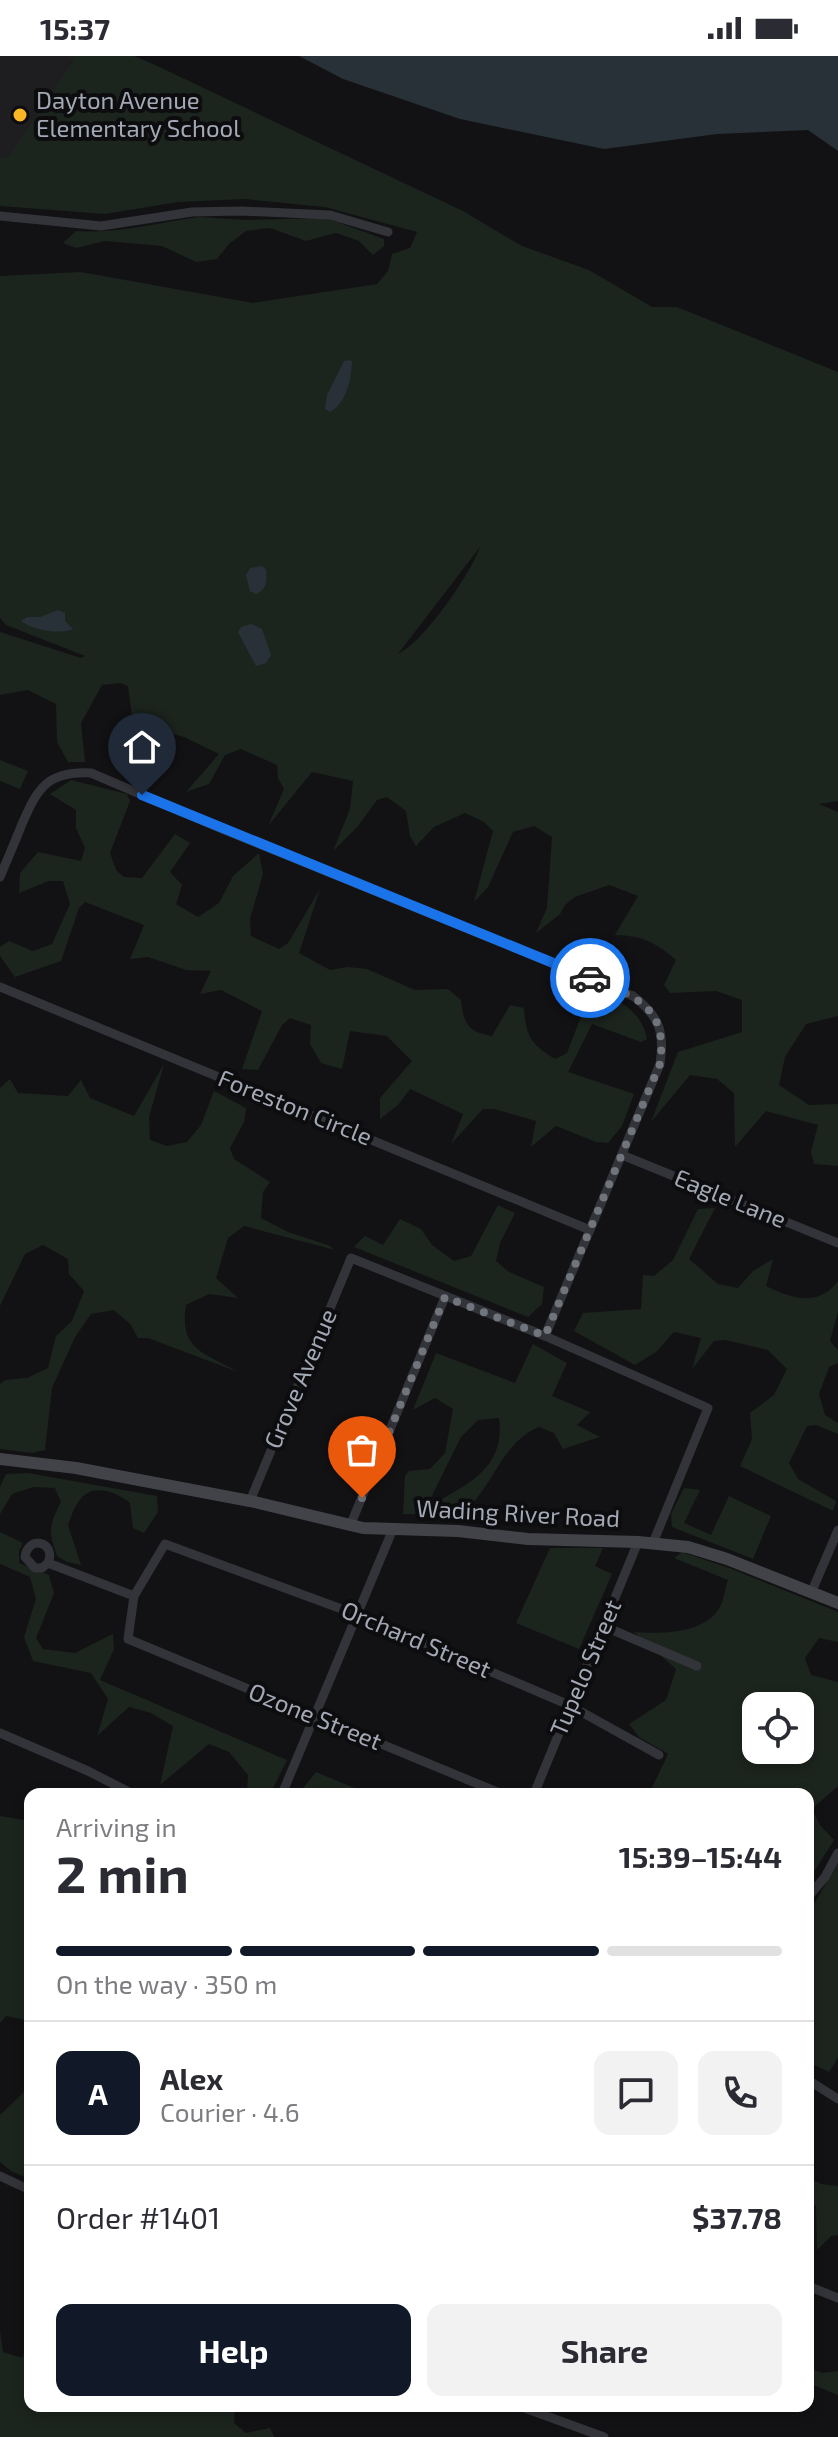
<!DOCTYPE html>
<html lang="en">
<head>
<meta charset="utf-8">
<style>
	:root { --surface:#fff; --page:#f2f2f3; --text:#2b2b33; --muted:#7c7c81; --line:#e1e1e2; --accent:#111827 }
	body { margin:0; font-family:"Exo 2",sans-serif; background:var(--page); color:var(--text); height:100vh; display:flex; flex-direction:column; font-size:30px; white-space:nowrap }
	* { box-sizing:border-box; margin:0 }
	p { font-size:26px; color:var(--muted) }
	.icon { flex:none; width:44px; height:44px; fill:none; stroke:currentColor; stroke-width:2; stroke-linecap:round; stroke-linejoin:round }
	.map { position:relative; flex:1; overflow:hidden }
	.panel { position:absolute; left:24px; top:1732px; width:790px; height:624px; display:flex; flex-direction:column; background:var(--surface); border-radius:16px; box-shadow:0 4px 12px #0003 }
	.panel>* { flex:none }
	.tools { position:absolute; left:742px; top:1636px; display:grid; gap:16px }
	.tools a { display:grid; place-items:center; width:72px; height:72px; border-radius:16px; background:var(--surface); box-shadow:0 4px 12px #0003; font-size:40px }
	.pin { position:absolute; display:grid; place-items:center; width:68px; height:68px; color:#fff; margin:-82px -34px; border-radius:50% 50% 50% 0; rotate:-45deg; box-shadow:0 0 8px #0007 }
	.pin .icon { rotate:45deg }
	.courier { position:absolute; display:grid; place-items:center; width:80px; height:80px; margin:-40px; border:6px solid #1a73e8; border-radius:50%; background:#fff; color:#222; box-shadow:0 2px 10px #0007 }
	.summary em { font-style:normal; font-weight:700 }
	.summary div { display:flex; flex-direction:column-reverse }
	.summary { display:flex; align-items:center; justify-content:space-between; height:136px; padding:0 32px }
	h1 { font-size:52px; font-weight:700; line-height:60px }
	.bar { display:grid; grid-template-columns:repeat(4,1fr); gap:12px 8px; align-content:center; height:96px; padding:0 32px }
	.bar i { height:10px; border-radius:6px; background:var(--line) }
	.bar .on { background:var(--accent) }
	.bar p { grid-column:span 4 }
	.line { display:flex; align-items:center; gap:20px; padding:0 32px; border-top:2px solid var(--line) }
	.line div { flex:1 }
	.round { display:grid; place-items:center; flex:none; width:84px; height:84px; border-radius:16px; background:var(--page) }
	.primary-button { display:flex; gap:16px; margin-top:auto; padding:16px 32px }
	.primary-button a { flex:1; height:92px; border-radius:16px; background:var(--accent); color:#fff; font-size:32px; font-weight:700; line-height:92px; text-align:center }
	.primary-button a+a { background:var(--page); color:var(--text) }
	.status { display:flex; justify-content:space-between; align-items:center; height:56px; padding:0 40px; background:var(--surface); direction:ltr }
	.status svg { height:22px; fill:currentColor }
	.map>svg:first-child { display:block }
</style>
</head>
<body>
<div class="status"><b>15:37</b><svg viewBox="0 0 49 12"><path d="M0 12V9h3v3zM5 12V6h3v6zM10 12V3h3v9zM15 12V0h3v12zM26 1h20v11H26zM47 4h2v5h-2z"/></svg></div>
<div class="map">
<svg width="838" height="2381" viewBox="0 0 838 2381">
	<rect width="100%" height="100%" fill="#121214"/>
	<path fill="#1e1e21" d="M0 0H80L0 119Z"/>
	<g fill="#1c241e" fill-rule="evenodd">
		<path d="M67 0H134L153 8 463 155 522 190 589 214 652 251H677L838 316V745L819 748 838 756V960L806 968 785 1001 779 1029 809 1049 838 1048V1110L814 1108 811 1096 818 1069 766 1055 735 1091 734 1037 717 1023 690 1019 651 1066 678 996 742 976V944L716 935 670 937 664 929 676 904C655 886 643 880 615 879L638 840 609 829 575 841 565 849 560 858 536 877 547 852 552 781 534 770 513 776 488 831 474 846 493 775 484 766 465 757 434 771 416 790 410 780 406 755 387 741 377 744 358 770 333 795 350 753 353 725 312 716 268 770 284 733 278 722 277 709 241 693 225 699 209 728 186 736 219 698 184 681 159 674 140 689 135 685 128 630 120 627 102 629 81 667 85 706H68L57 686 56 648 28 634 0 639V576L81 602 85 600 6 569 0 562V220L81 216 253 247 377 228 388 215 392 198 410 192 417 176 325 151 245 143 178 146 105 158 0 150V103L9 100 74 4ZM480 491C471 517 424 586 398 598Z"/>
		<path d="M198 161 248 164 326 162 384 183V190L373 199 359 185 336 177 306 185 270 172 246 175 229 188 217 203 196 206 162 190 105 185 76 192 63 187 76 175C118 178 156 167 198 161Z"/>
		<path d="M0 704 28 715 20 733 0 725Z"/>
		<path d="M71 724 127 738 130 745 110 797 116 814 124 821 142 822 175 778 190 787 170 816 182 829 176 848 198 861 219 847 233 820 259 797 263 818 250 863 251 880 279 893 288 887 320 833 299 897 330 914 348 911 367 913 415 934 448 933 461 944C463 967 468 976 492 980L510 949 524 952C526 981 531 988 555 1003L567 997 587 945 602 935C624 948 642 957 647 983L641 986 592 968 568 1016 634 1038 622 1070 608 1087 596 1086 556 1070 531 1091 536 1065 494 1053H483L451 1088 463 1058 410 1033 398 1049 380 1063V1042L412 1005 387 980 350 975 342 1013 321 1007 310 988 311 969 290 962 282 969 258 1014 242 1013 262 955 221 934 200 938 211 915 186 914 148 901 130 903 144 869 85 846 79 852 61 905 15 921 0 900V891L9 885 33 895 52 888 70 848 63 825H49L19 837 20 817 38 796 81 805 85 792 76 772V754L50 738Z"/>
		<path d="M164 1008 149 1061 150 1084 167 1090 187 1086 201 1069 214 1035 246 1052 244 1066 230 1092 234 1103 270 1126 263 1136 261 1162 288 1176 328 1189 335 1194 244 1170 228 1182 216 1222 238 1242 209 1238 186 1249C179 1295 204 1296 238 1316L148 1282H138L131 1269 114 1254 91 1258 75 1281 52 1332 45 1394 32 1397 0 1393V1328L5 1324 27 1322 48 1312 56 1280 72 1265 84 1235 69 1218 68 1203 43 1189 25 1198 0 1250V1032L10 1023 18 1037 68 1040 81 1024 90 1042 134 1060Z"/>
		<path d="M498 1149 515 1157 500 1187 496 1205 509 1216 544 1231 542 1248 528 1261 354 1191 365 1180 383 1189 400 1163 421 1173 432 1189 454 1205 471 1200Z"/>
		<path d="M715 1152 689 1203 718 1228 738 1232 753 1215 773 1203 766 1230C792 1243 819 1251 838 1225V1255L830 1285 838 1294V1307L829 1311 819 1338 825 1359 838 1367V1378L816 1369 807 1370 789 1407 798 1423 836 1445 833 1455 740 1410 752 1383 750 1357 774 1339 787 1313 768 1294 725 1284 714 1285 692 1313 701 1282 674 1276 656 1296 635 1309 574 1275 583 1257 641 1253 643 1219 654 1220 673 1204 698 1153Z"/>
		<path d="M533 1288 567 1307 552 1340 590 1356 577 1369 600 1381 563 1393 554 1377 539 1371C498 1388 493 1438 455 1463L440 1459 442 1443C476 1424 505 1406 499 1362L478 1364 461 1381 423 1458H403L405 1420 409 1415 430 1413 445 1397 453 1353 435 1342 413 1354 436 1297 515 1327Z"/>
		<path d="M28 1417 157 1440 158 1456 144 1477 133 1472 130 1447C116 1436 92 1426 79 1445 74 1451 71 1461 68 1469L81 1509 67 1506 57 1500C48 1474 49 1470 61 1446L55 1432 33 1431 12 1438 0 1458V1431L6 1418Z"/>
		<path d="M684 1432 700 1434 684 1467 711 1479 729 1440 771 1460 753 1503 672 1471 671 1458Z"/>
		<path d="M0 1476 23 1487 19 1495V1507L49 1519 54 1537 36 1582 43 1593 75 1597 113 1578 114 1593 100 1624 287 1704 270 1738H247L248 1719 229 1696 209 1688 160 1729 173 1670 151 1657 129 1651 97 1680 108 1643 91 1617 33 1605 24 1581 36 1543 30 1521 0 1508Z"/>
		<path d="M550 1492H603L595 1510 612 1518 579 1593 516 1567Z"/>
		<path d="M682 1496 732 1513 838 1556V1586L819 1582 805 1602 811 1619 838 1626V1730L812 1753 820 1769 834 1784 808 1825V1738H649L668 1698 639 1681 629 1668 666 1644 676 1613 634 1576C661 1578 708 1578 721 1549 724 1542 725 1532 728 1524L674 1502ZM756 1650H800V1694H756Z"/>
		<path d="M316 1716 369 1738H325L303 1732Z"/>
		<path d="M0 1760 30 1765V1965L6 1960 0 1967Z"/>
		<path d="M838 1806V2002L829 2016 808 2006V1859Z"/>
		<path d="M30 2024V2116L27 2122 11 2115 0 2106V2059L22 2038Z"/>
		<path d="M808 2122 821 2128 838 2130V2179L831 2180 817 2194 816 2150 808 2143Z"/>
		<path d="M0 2275 3 2296 22 2302 30 2284V2350H235L234 2367 246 2377 270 2372 274 2381H0Z"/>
		<path d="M808 2311 822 2317 838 2315V2339L808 2327Z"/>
	</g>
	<g fill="#283138">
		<path d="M299 0H838V95L808 74 717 78 604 93 460 63 343 23Z"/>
		<path d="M348 304 352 305C351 324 347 346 330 356L325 353 327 339 344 305Z"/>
		<path d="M262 510 266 514C267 525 267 533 256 538L250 535 246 519 250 512Z"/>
		<path d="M58 554 65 557V565L73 573C60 579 32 574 21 565L27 561H40Z"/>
		<path d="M251 568 262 573 271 599 266 607 256 610 238 576 241 571Z"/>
	</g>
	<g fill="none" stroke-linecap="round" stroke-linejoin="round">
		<g stroke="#333439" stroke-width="9">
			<path d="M0 160 101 170 192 156 242 155 330 159 388 176"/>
			<path d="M0 821C7 804 15 786 22 768 38 731 48 715 91 717L220 772 633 940C659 960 665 975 660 1008L545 1280"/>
			<path d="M0 931 590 1174"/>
			<path d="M622 1099 838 1187"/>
			<path d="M250 1445 351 1202 545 1280 708 1352 653 1487"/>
			<path d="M350 1470 445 1241"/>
			<path d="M48 1507C57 1486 28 1478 25 1501L35 1512H42L48 1507 134 1540"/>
			<path d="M812 1535 838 1474"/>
			<path d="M603 1570 697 1610"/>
			<path d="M0 1677 88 1715 133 1738"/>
			<path d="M282 1738 393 1473"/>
			<path d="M502 1738 128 1583 134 1540 165 1488 358 1559 569 1649 659 1699"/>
			<path d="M534 1738 638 1486"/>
			<path d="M808 1841 825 1821 838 1797"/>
			<path d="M808 2024 838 2043"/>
			<path d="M0 2120 30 2134"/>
			<path d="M808 2230 838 2242"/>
			<path d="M519 2350 604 2381"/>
		</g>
		<path stroke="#414349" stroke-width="12" d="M0 1403 76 1412 250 1445 363 1472 458 1475 528 1483 638 1486 688 1491 727 1503 838 1547"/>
	</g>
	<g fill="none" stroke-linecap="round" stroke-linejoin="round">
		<path stroke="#70747d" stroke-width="8" stroke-dasharray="0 14.4" d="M362 1442 445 1241 545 1280 660 1008C668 950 636 941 590 922"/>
		<path stroke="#1a73e8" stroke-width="10" d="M142 739 590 922"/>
	</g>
	<circle fill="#f9b726" stroke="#0d0d0f" stroke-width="3" cx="20" cy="59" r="8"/>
	<g text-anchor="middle" stroke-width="8" stroke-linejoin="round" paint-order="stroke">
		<g font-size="24" fill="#a3a8b5" stroke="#0d0d0f" text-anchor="start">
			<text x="36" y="53">Dayton Avenue<tspan x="36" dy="28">Elementary School</tspan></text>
		</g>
		<g font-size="24" fill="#a3a8b5" stroke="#0d0d0f">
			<text transform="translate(295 1052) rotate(22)" y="8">Foreston Circle</text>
			<text transform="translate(730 1143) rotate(22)" y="8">Eagle Lane</text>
			<text transform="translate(301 1323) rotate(-67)" y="8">Grove Avenue</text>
			<text transform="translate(518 1458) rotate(3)" y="8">Wading River Road</text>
			<text transform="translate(416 1584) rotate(23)" y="8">Orchard Street</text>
			<text transform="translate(586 1612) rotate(-67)" y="8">Tupelo Street</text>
			<text transform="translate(315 1661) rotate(22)" y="8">Ozone Street</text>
		</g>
	</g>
</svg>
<div class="tools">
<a><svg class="icon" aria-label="locate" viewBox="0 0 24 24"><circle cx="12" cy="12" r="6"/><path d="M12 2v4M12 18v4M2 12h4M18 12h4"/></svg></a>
</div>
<div class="pin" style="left:362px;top:1442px;background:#ea580c"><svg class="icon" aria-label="bag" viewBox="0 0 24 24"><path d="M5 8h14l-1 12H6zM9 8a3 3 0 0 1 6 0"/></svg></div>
<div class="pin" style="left:142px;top:739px;background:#1f2937"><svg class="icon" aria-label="home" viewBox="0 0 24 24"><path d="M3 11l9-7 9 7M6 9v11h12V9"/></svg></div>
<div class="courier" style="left:590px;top:922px"><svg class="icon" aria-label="car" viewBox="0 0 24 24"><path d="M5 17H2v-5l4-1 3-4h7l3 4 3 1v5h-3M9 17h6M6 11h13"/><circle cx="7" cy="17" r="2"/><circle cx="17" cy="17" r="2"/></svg></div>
<section class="panel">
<div class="summary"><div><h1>2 min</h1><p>Arriving in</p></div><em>15:39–15:44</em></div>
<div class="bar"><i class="on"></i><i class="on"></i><i class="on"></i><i></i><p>On the way · 350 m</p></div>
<div class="line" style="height:144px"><b class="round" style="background:var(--accent);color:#fff">A</b><div><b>Alex</b><p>Courier · 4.6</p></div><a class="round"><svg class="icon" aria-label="chat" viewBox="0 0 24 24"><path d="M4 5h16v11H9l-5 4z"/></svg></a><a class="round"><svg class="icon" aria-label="phone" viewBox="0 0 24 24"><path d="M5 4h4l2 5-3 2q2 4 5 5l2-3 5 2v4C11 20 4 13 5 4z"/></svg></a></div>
<div class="line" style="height:104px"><div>Order #1401</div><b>$37.78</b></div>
<div class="primary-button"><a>Help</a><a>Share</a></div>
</section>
</div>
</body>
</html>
